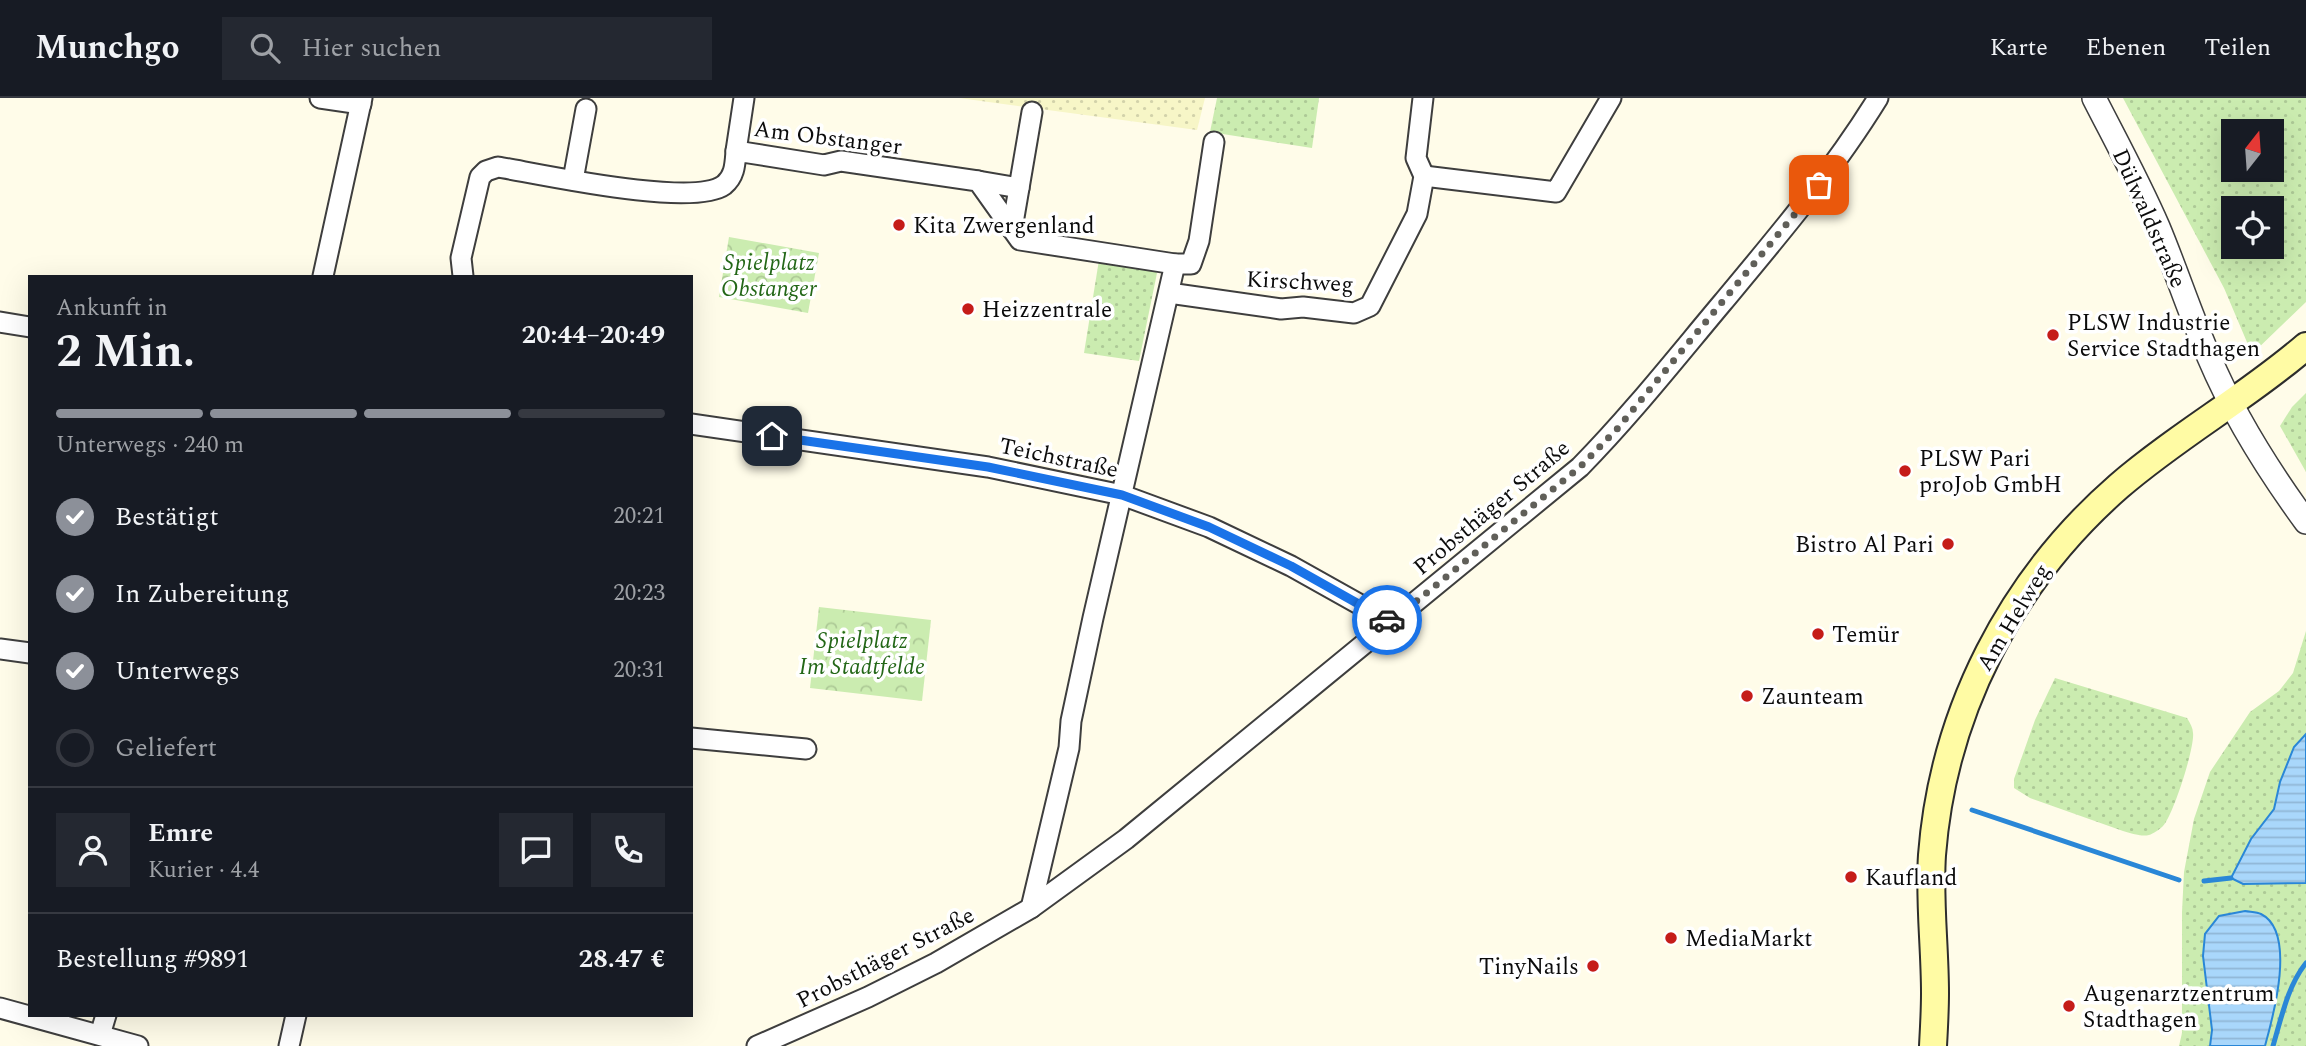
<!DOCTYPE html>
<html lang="de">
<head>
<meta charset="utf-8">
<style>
	:root { --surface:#171b24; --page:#242831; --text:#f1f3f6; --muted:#9ea1a6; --line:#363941; --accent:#8c9099 }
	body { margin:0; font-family:Spectral,serif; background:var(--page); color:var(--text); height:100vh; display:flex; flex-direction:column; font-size:26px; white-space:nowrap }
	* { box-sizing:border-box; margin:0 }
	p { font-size:23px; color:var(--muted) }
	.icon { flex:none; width:38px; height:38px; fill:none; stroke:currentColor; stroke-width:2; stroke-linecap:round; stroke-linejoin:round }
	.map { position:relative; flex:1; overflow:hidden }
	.panel { position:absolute; left:28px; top:177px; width:665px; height:742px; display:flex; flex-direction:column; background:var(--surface); border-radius:0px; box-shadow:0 7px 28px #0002 }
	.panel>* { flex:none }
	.needle { width:46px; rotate:17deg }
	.fabs { position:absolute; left:2221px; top:21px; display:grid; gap:14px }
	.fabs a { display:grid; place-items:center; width:63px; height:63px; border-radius:0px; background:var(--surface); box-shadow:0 7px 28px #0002; font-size:35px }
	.pin { position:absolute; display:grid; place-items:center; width:60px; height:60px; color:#fff; margin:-30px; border-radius:14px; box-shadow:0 4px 10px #0006 }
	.courier { position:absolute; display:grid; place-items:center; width:70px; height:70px; margin:-35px; border:5px solid #1a73e8; border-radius:50%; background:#fff; color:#222; box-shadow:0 2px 9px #0007 }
	.headline em { font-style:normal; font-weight:700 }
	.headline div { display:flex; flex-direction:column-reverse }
	.headline { display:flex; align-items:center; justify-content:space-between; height:119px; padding:0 28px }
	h1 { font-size:46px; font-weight:700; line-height:52px }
	.bar { display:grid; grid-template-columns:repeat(4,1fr); gap:10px 7px; align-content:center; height:84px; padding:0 28px }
	.bar i { height:9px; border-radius:5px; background:var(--line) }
	.bar .on { background:var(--accent) }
	.bar p { grid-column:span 4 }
	.line { display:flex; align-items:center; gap:18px; padding:0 28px; border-top:2px solid var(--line) }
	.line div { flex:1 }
	.round { display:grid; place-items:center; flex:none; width:74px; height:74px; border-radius:0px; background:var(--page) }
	ol { padding:0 28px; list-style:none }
	li { display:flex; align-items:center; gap:21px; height:77px }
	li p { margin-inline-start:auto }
	li .icon { padding:7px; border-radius:50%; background:var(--accent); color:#fff; stroke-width:4 }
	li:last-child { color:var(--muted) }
	li i { width:38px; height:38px; border:4px solid var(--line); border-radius:50% }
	header { display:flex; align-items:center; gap:42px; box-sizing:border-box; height:98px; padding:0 35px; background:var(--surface); border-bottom:2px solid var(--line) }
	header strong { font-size:33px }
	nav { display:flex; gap:38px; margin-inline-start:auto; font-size:24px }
	.search { width:490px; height:63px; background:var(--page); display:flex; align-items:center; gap:18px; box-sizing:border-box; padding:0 24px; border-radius:0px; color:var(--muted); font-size:26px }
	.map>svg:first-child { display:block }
</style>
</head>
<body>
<header>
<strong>Munchgo</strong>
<div class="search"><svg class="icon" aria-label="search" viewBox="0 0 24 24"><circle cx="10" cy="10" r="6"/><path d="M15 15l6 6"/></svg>Hier suchen</div>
<nav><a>Karte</a><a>Ebenen</a><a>Teilen</a></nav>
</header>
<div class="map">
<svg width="2306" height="948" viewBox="0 0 2306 948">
	<defs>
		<pattern id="farmland-dots" width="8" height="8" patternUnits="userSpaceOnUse" patternTransform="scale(1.75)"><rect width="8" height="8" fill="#f7f6c7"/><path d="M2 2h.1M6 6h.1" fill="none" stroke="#d2d2aa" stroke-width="1.8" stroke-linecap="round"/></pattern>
		<pattern id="grass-dots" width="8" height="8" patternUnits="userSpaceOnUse" patternTransform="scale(1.75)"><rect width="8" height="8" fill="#cbecb0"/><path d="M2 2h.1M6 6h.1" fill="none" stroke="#adc996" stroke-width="1.8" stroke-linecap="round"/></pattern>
		<pattern id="park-crowns" width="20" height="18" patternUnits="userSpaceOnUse" patternTransform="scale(1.75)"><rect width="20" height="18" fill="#cbecb0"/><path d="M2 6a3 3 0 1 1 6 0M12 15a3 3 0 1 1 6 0" fill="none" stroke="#adc996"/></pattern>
		<pattern id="water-rules" width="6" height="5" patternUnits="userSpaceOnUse" patternTransform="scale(1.75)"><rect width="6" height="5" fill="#a9d7fb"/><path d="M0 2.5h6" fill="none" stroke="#90b7d6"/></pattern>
	</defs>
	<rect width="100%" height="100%" fill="#fffce9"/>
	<path fill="url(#farmland-dots)" d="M959 0H1205L1197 32Z"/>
	<g fill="url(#grass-dots)" fill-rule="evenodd">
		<path d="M1217 0H1319L1312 50 1210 34Z"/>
		<path d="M2123 0H2306V204L2252 256 2224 190ZM2233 33H2272V72H2233ZM2233 110H2272V149H2233Z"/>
		<path d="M1099 162 1154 172 1157 175 1139 263 1084 255Z"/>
		<path d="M2306 295V374L2280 328 2292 309Z"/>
		<path d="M2306 533V948H2179L2182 935V814L2184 774 2194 721 2210 674 2250 614 2279 593 2293 575Z"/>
		<path d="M2055 580 2187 620C2190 625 2193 630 2193 635 2195 649 2173 718 2163 728 2160 731 2153 736 2149 737 2141 739 2131 735 2123 733L2030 700 2014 690V681L2035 622Z"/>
	</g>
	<g fill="url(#park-crowns)">
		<path d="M729 139 819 155 808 215 719 199Z"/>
		<path d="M819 509 931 522 922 603 810 590Z"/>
	</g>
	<g fill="url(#water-rules)" stroke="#2a87d7" stroke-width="2">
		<path d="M2306 636V785L2243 786 2231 780 2251 741 2274 711 2280 684 2294 649Z"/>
		<path d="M2245 813C2250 814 2257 814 2261 816 2297 834 2273 919 2265 948H2210L2212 932 2203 858 2205 836 2219 818Z"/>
	</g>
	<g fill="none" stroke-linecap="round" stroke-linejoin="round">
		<g stroke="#2a87d7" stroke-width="5">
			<path d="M1972 712 2179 782"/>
			<path d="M2204 783 2231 780"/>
			<path d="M2273 948C2281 921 2288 887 2306 865"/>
		</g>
		<g stroke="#3e3e3e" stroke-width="23">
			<g id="minor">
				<path d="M320 0 361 6"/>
				<path d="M736 53 744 0"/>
				<path d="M1424 78 1556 94 1611 0"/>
				<path d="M573 82 586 11"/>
				<path d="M978 83 1019 90"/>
				<path d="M1012 131 1032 14"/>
				<path d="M1175 166H1191L1199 143 1214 44"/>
				<path d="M323 178 362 0"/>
				<path d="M463 178 461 160 480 79 486 73 498 69C540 76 693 110 724 87 735 78 735 66 736 53L824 67 841 63 978 83 1020 142 1175 166 1093 520 1071 623 1069 650 1031 810"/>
				<path d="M1169 195 1281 211 1303 209 1354 215 1370 208 1417 116 1424 78 1416 60 1423 0"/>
				<path d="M0 224 30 229"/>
				<path d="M691 326 988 369 1122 397 1209 429 1291 468 1391 524"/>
				<path d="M0 551 30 555"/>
				<path d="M691 640 806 651"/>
				<path d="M0 910 138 948"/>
				<path d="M100 937 106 917"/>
				<path d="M289 948 296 917"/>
				<path d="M757 948 868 899 936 865 1031 810 1126 741 1580 369C1631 317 1676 260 1723 204 1778 138 1833 73 1878 0"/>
			</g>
		</g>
		<g stroke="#3e3e3e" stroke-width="26">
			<path id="tertiary" d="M2094 0C2116 43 2139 85 2158 129 2176 172 2190 216 2209 259 2234 318 2268 372 2306 424"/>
		</g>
		<g stroke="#2d2d2d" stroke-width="30">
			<path id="secondary" d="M1933 948C1934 930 1935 913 1935 895 1935 849 1929 803 1932 757 1943 614 2011 482 2119 388 2178 337 2247 299 2306 248"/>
		</g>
		<use href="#minor" stroke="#fff" stroke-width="19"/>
		<use href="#tertiary" stroke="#fff" stroke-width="23"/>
		<use href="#secondary" stroke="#fffba4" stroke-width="26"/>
	</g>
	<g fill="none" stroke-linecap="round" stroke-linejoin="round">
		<path stroke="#605f59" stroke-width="7" stroke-dasharray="0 12.6" d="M1387 522 1391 524 1580 369 1617 331 1819 87"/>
		<path stroke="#1a73e8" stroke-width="9" d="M772 338 988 369 1122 397 1209 429 1291 468 1387 522"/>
	</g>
	<g fill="#c51c19" stroke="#fff" stroke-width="2.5">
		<circle cx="899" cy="127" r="7"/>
		<circle cx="968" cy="211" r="7"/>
		<circle cx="2053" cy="237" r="7"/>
		<circle cx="1905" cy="373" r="7"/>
		<circle cx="1948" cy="446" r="7"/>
		<circle cx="1818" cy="536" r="7"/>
		<circle cx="1747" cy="598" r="7"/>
		<circle cx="1851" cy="779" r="7"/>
		<circle cx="1671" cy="840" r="7"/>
		<circle cx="1593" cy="868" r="7"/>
		<circle cx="2069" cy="908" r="7"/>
	</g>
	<g text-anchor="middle" stroke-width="7" stroke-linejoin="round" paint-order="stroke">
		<g font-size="23" fill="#0b0b0b" stroke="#fff">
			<text transform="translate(828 39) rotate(7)" y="8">Am Obstanger</text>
			<text transform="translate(2150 120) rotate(66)" y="8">Dülwaldstraße</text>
			<text transform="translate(1300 183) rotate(3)" y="8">Kirschweg</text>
			<text transform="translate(1059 359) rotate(12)" y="8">Teichstraße</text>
			<text transform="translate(1491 409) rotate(-40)" y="8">Probsthäger Straße</text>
			<text transform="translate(2013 519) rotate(-59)" y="8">Am Helweg</text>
			<text transform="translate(885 859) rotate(-27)" y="8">Probsthäger Straße</text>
		</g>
		<g font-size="23" fill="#0b0b0b" stroke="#fff" text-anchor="start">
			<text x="913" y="135">Kita Zwergenland</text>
			<text x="982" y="219">Heizzentrale</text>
			<text x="2067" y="232">PLSW Industrie<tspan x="2067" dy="26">Service Stadthagen</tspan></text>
			<text x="1919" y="368">PLSW Pari<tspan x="1919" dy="26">proJob GmbH</tspan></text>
			<text x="1934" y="454" text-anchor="end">Bistro Al Pari</text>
			<text x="1832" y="544">Temür</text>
			<text x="1761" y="606">Zaunteam</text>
			<text x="1865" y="787">Kaufland</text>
			<text x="1685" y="848">MediaMarkt</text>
			<text x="1579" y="876" text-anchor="end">TinyNails</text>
			<text x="2083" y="903">Augenarztzentrum<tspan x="2083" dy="26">Stadthagen</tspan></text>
		</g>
		<g font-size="23" font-style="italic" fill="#236717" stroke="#fff">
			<text x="769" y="172">Spielplatz<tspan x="769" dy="26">Obstanger</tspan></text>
			<text x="862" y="550">Spielplatz<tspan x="862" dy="26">Im Stadtfelde</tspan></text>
		</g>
	</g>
</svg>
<div class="fabs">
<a><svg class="needle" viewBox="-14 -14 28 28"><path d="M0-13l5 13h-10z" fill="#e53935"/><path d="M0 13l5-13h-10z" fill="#9ea1a6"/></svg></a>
<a><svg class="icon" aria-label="locate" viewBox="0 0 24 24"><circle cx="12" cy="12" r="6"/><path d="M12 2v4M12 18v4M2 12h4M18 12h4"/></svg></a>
</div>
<div class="pin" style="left:1819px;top:87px;background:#ea580c"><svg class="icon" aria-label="bag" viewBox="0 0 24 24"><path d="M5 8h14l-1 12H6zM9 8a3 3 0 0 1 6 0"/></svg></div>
<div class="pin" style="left:772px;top:338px;background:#1f2937"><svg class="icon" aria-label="home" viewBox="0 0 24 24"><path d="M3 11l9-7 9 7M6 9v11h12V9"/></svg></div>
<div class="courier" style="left:1387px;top:522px"><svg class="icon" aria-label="car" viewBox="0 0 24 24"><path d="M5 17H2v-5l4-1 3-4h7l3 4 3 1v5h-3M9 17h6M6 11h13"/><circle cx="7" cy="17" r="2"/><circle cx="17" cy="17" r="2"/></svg></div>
<section class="panel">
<div class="headline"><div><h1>2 Min.</h1><p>Ankunft in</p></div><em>20:44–20:49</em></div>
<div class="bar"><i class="on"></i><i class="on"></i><i class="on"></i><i></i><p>Unterwegs · 240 m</p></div>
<ol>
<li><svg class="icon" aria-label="check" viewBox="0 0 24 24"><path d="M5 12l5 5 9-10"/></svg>Bestätigt<p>20:21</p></li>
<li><svg class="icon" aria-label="check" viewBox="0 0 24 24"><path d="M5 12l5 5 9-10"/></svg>In Zubereitung<p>20:23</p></li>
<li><svg class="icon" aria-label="check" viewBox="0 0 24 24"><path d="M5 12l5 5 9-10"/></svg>Unterwegs<p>20:31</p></li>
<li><i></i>Geliefert</li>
</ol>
<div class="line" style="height:126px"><a class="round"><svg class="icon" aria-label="person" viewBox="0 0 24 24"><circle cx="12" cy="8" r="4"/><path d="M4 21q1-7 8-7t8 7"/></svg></a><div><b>Emre</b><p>Kurier · 4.4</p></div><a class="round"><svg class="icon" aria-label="chat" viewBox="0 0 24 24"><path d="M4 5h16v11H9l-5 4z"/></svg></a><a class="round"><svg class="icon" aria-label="phone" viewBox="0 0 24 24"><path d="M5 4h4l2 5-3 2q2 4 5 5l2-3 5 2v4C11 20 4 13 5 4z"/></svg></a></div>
<div class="line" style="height:91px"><div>Bestellung #9891</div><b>28.47 €</b></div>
</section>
</div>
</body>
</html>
